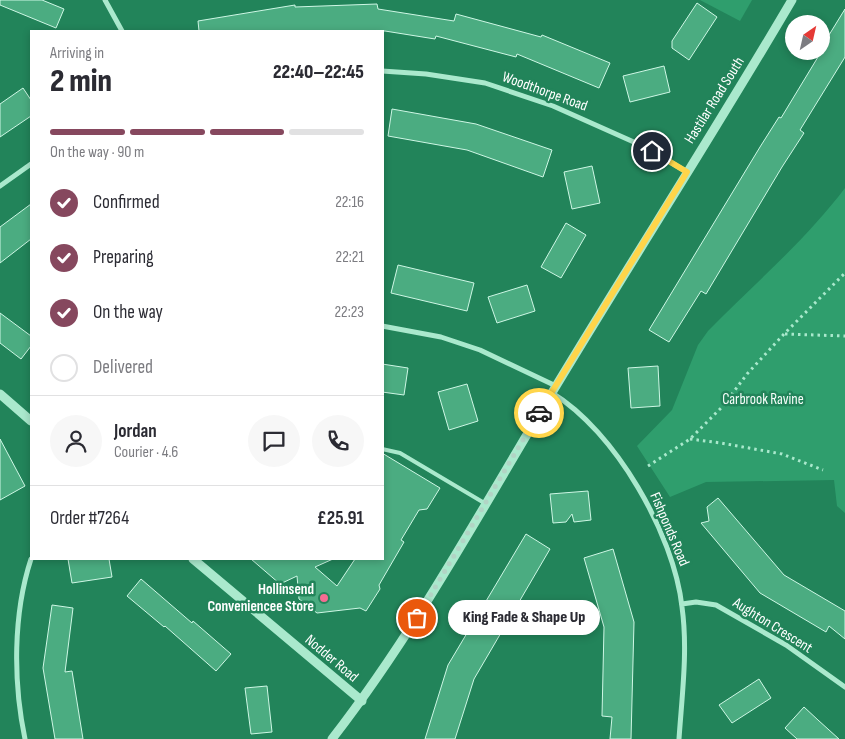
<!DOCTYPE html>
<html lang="en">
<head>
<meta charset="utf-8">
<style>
	:root { --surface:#fff; --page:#f7f7f7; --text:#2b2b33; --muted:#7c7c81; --line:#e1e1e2; --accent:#86485e }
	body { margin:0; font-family:"Sofia Sans Condensed",sans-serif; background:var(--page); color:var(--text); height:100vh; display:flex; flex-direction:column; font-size:19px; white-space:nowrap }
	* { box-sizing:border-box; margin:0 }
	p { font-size:16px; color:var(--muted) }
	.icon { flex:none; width:28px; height:28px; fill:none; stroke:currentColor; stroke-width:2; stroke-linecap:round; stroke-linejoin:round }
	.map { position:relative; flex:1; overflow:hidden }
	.drawer { position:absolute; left:30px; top:30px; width:354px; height:530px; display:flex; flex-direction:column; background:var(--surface); border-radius:0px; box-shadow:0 2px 8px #0003 }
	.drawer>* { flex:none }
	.needle { width:32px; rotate:34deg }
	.controls { position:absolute; left:785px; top:15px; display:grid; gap:10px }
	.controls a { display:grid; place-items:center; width:45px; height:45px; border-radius:50%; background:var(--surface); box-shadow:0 2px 8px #0003; font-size:25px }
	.pin { position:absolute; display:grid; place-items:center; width:42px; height:42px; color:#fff; margin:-21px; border:2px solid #fff; border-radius:50%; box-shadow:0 1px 5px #0007 }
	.courier { position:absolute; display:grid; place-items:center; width:50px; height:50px; margin:-25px; border:4px solid #ffd54a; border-radius:50%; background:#fff; color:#222; box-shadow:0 1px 6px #0007 }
	.bubble { position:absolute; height:35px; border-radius:18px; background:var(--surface); box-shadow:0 2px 8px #0003; font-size:16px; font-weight:800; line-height:35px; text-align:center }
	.headline em { font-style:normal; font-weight:800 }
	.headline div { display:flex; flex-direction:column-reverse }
	.headline { display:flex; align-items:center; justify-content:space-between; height:85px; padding:0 20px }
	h1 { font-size:32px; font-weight:800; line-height:38px }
	.bar { display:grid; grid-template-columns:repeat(4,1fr); gap:8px 5px; align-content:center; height:60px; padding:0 20px }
	.bar i { height:6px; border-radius:4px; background:var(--line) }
	.bar .on { background:var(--accent) }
	.bar p { grid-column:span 4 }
	.line { display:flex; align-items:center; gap:12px; padding:0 20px; border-top:1px solid var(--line) }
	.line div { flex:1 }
	.round { display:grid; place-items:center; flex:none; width:52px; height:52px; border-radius:26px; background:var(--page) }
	ol { padding:0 20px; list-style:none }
	li { display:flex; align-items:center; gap:15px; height:55px }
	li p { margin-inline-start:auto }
	li .icon { padding:5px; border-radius:50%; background:var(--accent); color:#fff; stroke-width:4 }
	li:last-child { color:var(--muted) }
	li i { width:28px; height:28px; border:2px solid var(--line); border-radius:50% }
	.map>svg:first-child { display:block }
</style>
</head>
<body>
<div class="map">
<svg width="845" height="739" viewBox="0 0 845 739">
	<rect width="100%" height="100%" fill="#22845a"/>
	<g fill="#2f9e6d">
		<path d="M700 0H752L740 21Z"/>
		<path d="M845 188V513L837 506 834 480 706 482 670 497 637 446 672 410 698 345 708 331C755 283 804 242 845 188Z"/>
	</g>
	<g fill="#4bac81" stroke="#cef7e5">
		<path d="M0 0H42L64 9 56 28 0 5Z"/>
		<path d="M697 3 717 17 689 60 672 48V41Z"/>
		<path d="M377 4 378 9 454 21 456 14 541 37 542 35 610 63 599 88 517 54 516 57 436 36 435 39 385 31H199L198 21 295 5V7Z"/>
		<path d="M845 9V57L800 130 804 133 782 167 706 294 701 291 669 342 649 330 760 147 779 117 781 118 821 52V48Z"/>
		<path d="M664 66 670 92 630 102 623 76Z"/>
		<path d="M23 88 31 100V116L0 137V104Z"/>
		<path d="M392 109 476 124 552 150 543 177 467 150 388 136Z"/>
		<path d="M592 166 600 203 572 209 564 172Z"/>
		<path d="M31 204V239L0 263V227Z"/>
		<path d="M566 223 586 235 561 278 541 267Z"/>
		<path d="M398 265 474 283 467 311 391 293Z"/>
		<path d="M527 285 535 311 497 323 488 297Z"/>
		<path d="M0 313 31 336V346L21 359 0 343Z"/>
		<path d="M382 364 408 368 404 395 382 392Z"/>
		<path d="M658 366 660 406 631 408 628 368Z"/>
		<path d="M467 384 478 421 449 430 438 392Z"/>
		<path d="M0 439 25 486 0 500Z"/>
		<path d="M382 453 440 488 427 509 419 510 401 540 404 542 379 585 380 589 366 611 360 608 317 613 299 599 297 576 280 584 251 559H333L315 567 337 586 355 559H382Z"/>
		<path d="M588 491 591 520 574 522 572 514 566 522 553 523 550 494Z"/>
		<path d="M718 498 784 575 845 611V639L829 626 826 632 760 593 701 523 709 521 707 507Z"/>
		<path d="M526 534 550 549 474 679 455 739H425L448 665Z"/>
		<path d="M613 549 634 622 631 739H610L612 717 602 716 604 627 584 558Z"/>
		<path d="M68 559H109L112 577 72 583Z"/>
		<path d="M141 579 192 623 193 621 231 654 216 671 165 626 164 627 127 596Z"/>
		<path d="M52 605 73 608 65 672 72 671 83 739H55L43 668Z"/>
		<path d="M759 679 771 698 732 723 719 705Z"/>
		<path d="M267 686 272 732 251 734 245 688Z"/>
		<path d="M804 707 818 720 839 739H797L785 728Z"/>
	</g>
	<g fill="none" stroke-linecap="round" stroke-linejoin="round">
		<g stroke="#aae9cd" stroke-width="3" stroke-dasharray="2.5 4" stroke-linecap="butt">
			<path d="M785 334 845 336"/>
			<path d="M690 439 721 443 782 454 823 470"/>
			<path d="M648 466 690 439 723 406 747 374 784 334 845 273"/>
		</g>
		<path stroke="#aae9cd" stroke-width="4" d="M382 449 400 453 486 504"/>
		<g stroke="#aae9cd" stroke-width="5">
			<path d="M105 0 122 31"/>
			<path d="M382 71 426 74 485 83 553 106 645 147 687 172"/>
			<path d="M0 186 31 164"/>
			<path d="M382 326 441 337 480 350 556 386"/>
			<path d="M552 393C615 431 674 534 682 607 688 650 682 695 679 739"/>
			<path d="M682 604 696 602 716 605 786 645 845 687"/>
			<path d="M25 739C13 682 13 614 31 559"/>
		</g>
		<g stroke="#aae9cd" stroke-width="9">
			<path d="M0 394 31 421"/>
			<path d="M193 559 362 701"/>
			<path d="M332 739C415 632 480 512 550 396 630 263 714 133 792 0"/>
		</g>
	</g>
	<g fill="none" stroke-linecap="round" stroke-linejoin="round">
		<path stroke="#b2d4c5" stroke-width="5" stroke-dasharray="0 9" d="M417 618 539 413"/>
		<path stroke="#ffd54a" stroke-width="6" d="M539 413 687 172 652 151"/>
	</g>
	<circle fill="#f56c92" stroke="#22845a" stroke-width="2" cx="324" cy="598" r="5"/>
	<g text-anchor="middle" stroke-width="5" stroke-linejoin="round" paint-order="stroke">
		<g font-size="15" fill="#fff" stroke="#22845a">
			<text transform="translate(545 91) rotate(20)" y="5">Woodthorpe Road</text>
			<text transform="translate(714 100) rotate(-58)" y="5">Hastilar Road South</text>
			<text transform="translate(670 529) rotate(67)" y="5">Fishponds Road</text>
			<text transform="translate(773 625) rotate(32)" y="5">Aughton Crescent</text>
			<text transform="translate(332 658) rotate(40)" y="5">Nodder Road</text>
		</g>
		<g font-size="15" fill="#f8fefb" stroke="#22845a">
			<text x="763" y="404">Carbrook Ravine</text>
		</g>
		<g font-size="15" font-weight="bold" fill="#fff" stroke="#22845a" text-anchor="end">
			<text x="314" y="594">Hollinsend<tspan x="314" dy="17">Conveniencee Store</tspan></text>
		</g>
	</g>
</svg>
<div class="controls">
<a><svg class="needle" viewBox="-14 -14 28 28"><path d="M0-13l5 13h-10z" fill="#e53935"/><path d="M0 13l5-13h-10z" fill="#7c7c81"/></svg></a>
</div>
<div class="pin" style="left:417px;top:618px;background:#ea580c"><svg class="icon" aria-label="bag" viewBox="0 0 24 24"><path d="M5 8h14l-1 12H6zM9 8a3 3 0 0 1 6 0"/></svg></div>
<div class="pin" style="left:652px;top:151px;background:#1f2937"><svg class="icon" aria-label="home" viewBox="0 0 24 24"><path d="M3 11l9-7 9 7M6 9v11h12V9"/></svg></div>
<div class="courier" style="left:539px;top:413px"><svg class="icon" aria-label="car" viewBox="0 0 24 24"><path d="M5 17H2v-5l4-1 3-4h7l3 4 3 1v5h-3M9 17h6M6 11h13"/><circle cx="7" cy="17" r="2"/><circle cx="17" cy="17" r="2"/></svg></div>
<div class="bubble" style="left:448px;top:600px;width:152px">King Fade &amp; Shape Up</div>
<section class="drawer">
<div class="headline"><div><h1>2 min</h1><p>Arriving in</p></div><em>22:40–22:45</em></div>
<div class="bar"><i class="on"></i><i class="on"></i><i class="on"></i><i></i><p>On the way · 90 m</p></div>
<ol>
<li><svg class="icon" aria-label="check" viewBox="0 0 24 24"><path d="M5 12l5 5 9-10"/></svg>Confirmed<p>22:16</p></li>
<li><svg class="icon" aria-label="check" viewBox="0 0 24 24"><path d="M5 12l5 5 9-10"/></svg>Preparing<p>22:21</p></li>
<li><svg class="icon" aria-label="check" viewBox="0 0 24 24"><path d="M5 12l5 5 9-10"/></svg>On the way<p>22:23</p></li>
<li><i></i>Delivered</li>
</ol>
<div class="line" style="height:90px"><a class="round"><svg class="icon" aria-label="person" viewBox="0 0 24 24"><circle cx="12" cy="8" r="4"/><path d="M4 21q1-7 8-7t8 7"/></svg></a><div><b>Jordan</b><p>Courier · 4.6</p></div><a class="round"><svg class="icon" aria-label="chat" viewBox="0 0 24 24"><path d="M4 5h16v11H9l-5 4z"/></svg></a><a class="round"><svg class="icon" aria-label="phone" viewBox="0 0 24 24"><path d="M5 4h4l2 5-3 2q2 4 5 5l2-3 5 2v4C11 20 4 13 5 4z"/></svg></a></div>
<div class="line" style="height:65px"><div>Order #7264</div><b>£25.91</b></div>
</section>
</div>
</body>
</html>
